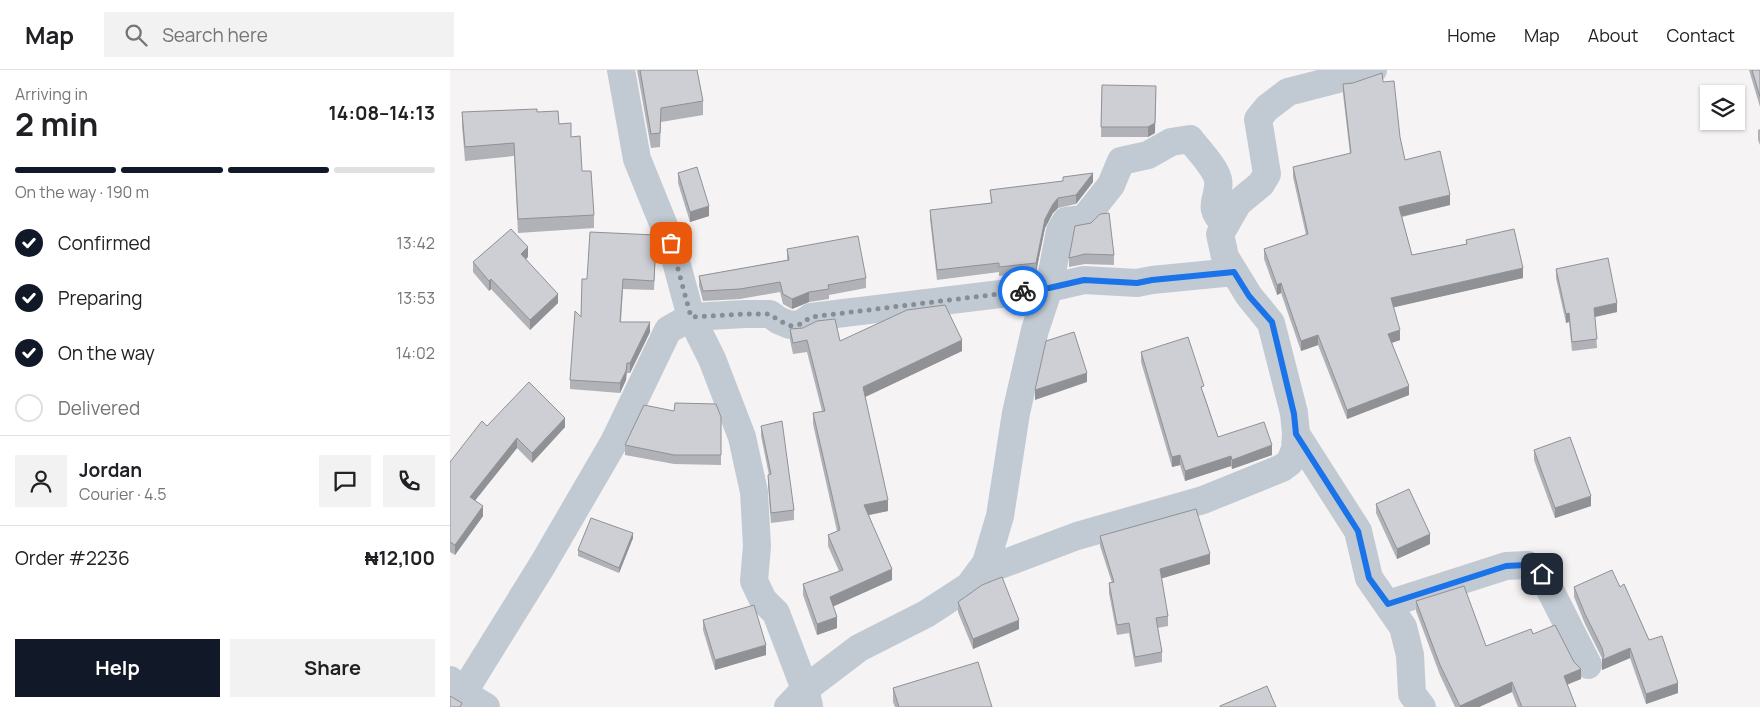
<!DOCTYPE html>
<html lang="en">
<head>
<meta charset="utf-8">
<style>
	:root { --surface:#fff; --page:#f2f2f2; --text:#202124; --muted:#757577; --line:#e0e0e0; --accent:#111827 }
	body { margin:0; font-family:Manrope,sans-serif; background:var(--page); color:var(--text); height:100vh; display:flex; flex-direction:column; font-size:19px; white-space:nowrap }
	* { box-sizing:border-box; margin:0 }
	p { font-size:16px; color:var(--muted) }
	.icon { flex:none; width:28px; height:28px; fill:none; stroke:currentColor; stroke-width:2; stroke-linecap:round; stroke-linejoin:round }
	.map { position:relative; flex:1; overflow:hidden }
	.details { display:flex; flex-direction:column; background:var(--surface); width:450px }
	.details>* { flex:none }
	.tools { position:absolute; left:1250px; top:15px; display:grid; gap:10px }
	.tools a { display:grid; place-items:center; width:45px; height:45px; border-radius:0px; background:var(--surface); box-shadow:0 1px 4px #0004; font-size:25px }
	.pin { position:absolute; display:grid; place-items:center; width:42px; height:42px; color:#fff; margin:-21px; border-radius:10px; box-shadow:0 2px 8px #0006 }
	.courier { position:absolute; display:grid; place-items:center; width:50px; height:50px; margin:-25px; border:4px solid #1a73e8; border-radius:50%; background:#fff; color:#222; box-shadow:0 1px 6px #0007 }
	.summary em { font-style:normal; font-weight:700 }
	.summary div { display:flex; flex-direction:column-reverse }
	.summary { display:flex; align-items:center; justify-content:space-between; height:85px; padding:0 15px }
	h1 { font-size:32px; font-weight:700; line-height:38px }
	.bar { display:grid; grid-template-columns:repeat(4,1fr); gap:8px 5px; align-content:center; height:60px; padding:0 15px }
	.bar i { height:6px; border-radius:4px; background:var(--line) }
	.bar .selected { background:var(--accent) }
	.bar p { grid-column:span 4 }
	.line { display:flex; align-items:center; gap:12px; padding:0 15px; border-top:1px solid var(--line) }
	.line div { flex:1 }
	.round { display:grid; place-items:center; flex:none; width:52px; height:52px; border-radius:0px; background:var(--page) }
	ol { padding:0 15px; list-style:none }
	li { display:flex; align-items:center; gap:15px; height:55px }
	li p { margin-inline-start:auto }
	li .icon { padding:5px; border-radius:50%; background:var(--accent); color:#fff; stroke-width:4 }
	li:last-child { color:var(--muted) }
	li i { width:28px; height:28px; border:2px solid var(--line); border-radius:50% }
	.cta { display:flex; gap:10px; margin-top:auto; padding:10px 15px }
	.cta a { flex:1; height:58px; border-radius:0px; background:var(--accent); color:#fff; font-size:20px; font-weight:700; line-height:58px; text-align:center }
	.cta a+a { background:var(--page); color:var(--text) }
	header { display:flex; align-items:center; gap:30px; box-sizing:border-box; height:70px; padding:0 25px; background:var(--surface); border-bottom:1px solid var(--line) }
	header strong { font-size:24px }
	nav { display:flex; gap:28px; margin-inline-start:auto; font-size:18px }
	.search { width:350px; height:45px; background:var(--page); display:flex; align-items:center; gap:12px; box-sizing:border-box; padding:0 18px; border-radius:0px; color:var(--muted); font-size:19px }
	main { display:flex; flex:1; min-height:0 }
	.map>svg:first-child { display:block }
</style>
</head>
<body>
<header>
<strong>Map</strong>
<div class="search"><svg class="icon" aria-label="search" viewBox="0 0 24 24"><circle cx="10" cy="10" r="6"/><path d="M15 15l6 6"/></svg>Search here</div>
<nav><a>Home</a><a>Map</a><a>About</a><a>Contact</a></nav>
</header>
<main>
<section class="details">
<div class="summary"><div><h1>2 min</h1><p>Arriving in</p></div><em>14:08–14:13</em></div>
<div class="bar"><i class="selected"></i><i class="selected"></i><i class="selected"></i><i></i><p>On the way · 190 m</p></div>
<ol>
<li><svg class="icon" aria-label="check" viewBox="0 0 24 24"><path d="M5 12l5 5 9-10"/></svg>Confirmed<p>13:42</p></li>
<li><svg class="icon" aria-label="check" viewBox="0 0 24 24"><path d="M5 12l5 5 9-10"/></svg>Preparing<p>13:53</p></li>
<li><svg class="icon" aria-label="check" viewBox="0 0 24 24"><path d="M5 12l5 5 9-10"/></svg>On the way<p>14:02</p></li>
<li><i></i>Delivered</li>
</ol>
<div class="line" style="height:90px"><a class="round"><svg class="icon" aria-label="person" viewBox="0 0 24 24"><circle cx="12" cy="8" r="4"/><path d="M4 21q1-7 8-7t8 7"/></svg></a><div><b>Jordan</b><p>Courier · 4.5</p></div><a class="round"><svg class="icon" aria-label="chat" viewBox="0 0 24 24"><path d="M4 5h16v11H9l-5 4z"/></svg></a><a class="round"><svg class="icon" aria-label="phone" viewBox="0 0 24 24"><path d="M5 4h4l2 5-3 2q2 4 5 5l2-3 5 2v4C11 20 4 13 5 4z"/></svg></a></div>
<div class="line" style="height:65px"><div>Order #2236</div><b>₦12,100</b></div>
<div class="cta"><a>Help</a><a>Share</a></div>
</section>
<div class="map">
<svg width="1310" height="637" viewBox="0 0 1310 637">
	<rect width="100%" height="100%" fill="#f5f3f3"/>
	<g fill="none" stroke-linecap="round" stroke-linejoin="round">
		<g stroke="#c1cad2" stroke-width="28">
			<path d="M171 0 187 89 221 173 241 247 262 289 292 367 304 422 307 476 304 511 313 530 326 543 355 619 359 636"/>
			<path d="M846 364 908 461 919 508 953 557 960 585 962 624 972 637"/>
			<path d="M529 503 627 466 753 430 832 398 840 392 845 379 846 364 844 343 821 253 799 226 775 187 770 164 788 133 811 114 817 104 808 49 817 38 838 22 923 0"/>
			<path d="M938 534 1056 496 1078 495 1092 504 1138 595"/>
			<path d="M0 610 13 623 36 637"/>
			<path d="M13 623 93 494 164 372 218 260 241 247 295 244H320L328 250 340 255 351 254 361 247 599 218 610 161 616 151 634 149 661 115 671 91 698 85 721 72 740 69C748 80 760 91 766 104 776 123 751 136 776 154"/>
			<path d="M338 637 355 619 409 578 476 544 519 516 536 493 550 446 566 343 585 260 599 218 634 210 687 213 702 210 784 202"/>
		</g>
	</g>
	<g fill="#b0b2b7">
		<path d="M187 0H247L253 31V45L211 52 210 77 201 78Z"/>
		<path d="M1299 0H1310V37Z"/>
		<path d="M933 12 950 67 955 90 1000 135 952 147 962 185 1016 174V170L1073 208 943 237 950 270 942 273 959 325 897 349 868 275 851 281 831 223 827 225 814 189V179L856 165 843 107V97L900 84 893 24V14Z"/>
		<path d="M652 15 705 63 698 67H651Z"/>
		<path d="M12 42H87L109 54 132 101 144 145V158L68 163 64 86 15 91 12 55Z"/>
		<path d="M1310 59V75L1308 70V60Z"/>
		<path d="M228 103 259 146 240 152 228 113Z"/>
		<path d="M613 107 643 112 626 134 608 138 603 143 595 158 586 202 549 206V202L487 210 480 149V140L541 133 540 120 613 111Z"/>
		<path d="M625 156 664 185V195L635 194 619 197V188Z"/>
		<path d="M206 178 204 220 173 219 171 252 200 262 180 303H177L176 310 170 323 120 319V310L137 209Z"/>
		<path d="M337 179 416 208V218L379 225V229L359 232 342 239 333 234 330 222 290 229 253 231 249 216V206L337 190Z"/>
		<path d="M78 187 76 189 108 233 80 260 41 219 39 221 23 202V192Z"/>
		<path d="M1106 199 1167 242 1145 247 1147 278 1122 281 1119 252 1116 253 1106 208Z"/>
		<path d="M340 259 390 271 512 281 415 327 438 441 419 445 442 510 383 536 387 558 367 565 353 525V514L389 501 378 476V465L387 461 363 354V343L372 341 357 282 343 284 340 270Z"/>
		<path d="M691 282 754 324 768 367 822 385 782 399 781 396 735 411 730 395 722 397 691 292Z"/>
		<path d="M224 341 271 347V395L224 394 175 385V375Z"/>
		<path d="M37 356 115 357 82 393 67 378 25 430 33 446 5 485 0 482V392Z"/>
		<path d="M311 356 344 440V450L321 453 318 415V405H319L311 366Z"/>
		<path d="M1084 380 1141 436 1105 448 1084 390Z"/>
		<path d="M926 434 980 474 947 489 926 443Z"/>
		<path d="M650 466 760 494 711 508 718 546V556L707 558 712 582V592L685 597 679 563 667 565 659 523V513H662L650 476Z"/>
		<path d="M183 468 169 503 128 486V480Z"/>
		<path d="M1124 517 1199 570 1228 623 1196 634 1180 588 1152 600V588L1135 554 1124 527Z"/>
		<path d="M966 531 1036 576 1083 564 1131 609 1117 614 1126 637H1068L1062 622 1029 637H1005L990 605 966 541Z"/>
		<path d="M508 532 569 559 523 579 508 542Z"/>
		<path d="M253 550 316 585 265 600 253 560Z"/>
		<path d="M443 618 542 637H445L443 632Z"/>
	</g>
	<g fill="#909195">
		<path d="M706 16 705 63 698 67V57Z"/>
		<path d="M643 103V112L626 134V125Z"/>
		<path d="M1000 125V135L949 147V137Z"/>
		<path d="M608 128V138L603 143 595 158 586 202V193L595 149 603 134Z"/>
		<path d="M259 136V146L240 152V142Z"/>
		<path d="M78 177V187L71 194V184Z"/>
		<path d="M1073 198V208L941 238V228Z"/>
		<path d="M41 209V219L39 221V211Z"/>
		<path d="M831 213V223L827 225V215Z"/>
		<path d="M359 222V232L342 239V229Z"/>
		<path d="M108 224V233L80 260V250Z"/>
		<path d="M1167 233V242L1144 247V238Z"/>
		<path d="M1119 243V252L1116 253V244Z"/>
		<path d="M200 252V262L180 303V293Z"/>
		<path d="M950 260V270L938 274V264Z"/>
		<path d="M868 265V275L851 281V271Z"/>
		<path d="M512 270V281L413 328V317Z"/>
		<path d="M177 293 176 310 170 323V313Z"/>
		<path d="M637 303V312L585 330V320Z"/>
		<path d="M959 316V325L897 349V340Z"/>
		<path d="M115 348V357L82 393V383Z"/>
		<path d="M67 368V378L20 437V427Z"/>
		<path d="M822 375V385L782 399V390Z"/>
		<path d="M730 385V395L722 397V387Z"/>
		<path d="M781 386V396L735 411V401Z"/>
		<path d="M1141 426V436L1105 448V438Z"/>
		<path d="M438 430V441L414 446V435Z"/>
		<path d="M33 436V446L5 485V475Z"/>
		<path d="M183 463V468L169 503V498Z"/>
		<path d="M980 464V474L947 489V479Z"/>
		<path d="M760 484V494L710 509V499Z"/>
		<path d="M442 499V510L380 538V527Z"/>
		<path d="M387 547V558L367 565V554Z"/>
		<path d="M569 550V559L523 579V569Z"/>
		<path d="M316 575V585L265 600V590Z"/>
		<path d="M1180 578V588L1152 600V590Z"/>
		<path d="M1131 599V609L1114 616V606Z"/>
		<path d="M1062 612V622L1029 637H1010V636Z"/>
		<path d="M1228 613V623L1196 634V624Z"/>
	</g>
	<g fill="#cdcfd5" stroke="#909195">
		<path d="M190 0H247L253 31 211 38 210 63 201 64Z"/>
		<path d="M1302 0H1310V27Z"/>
		<path d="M932 3 933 12 944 11 950 67 955 90 990 81 1000 125 949 137 962 185 1017 174 1016 170 1064 159 1073 198 941 228 950 260 938 264 959 316 897 340 868 265 851 271 831 213 827 215 814 179 858 164 843 97 901 83 893 14 903 13Z"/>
		<path d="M652 15 706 16 705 53 698 57H651Z"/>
		<path d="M87 39V42L108 41 109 54 121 53V67L130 66 132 101H141L144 145 68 149 64 73 15 77 12 42Z"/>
		<path d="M247 97 259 136 240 142 228 103Z"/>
		<path d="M643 103 626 125 608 128 603 134 595 149 586 193 549 197V193L487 200 480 140 542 133 540 120 613 111V107Z"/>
		<path d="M659 143 664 185 635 184 619 188 625 156 641 153 650 144Z"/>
		<path d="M61 159 78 177 71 184 108 224 80 250 41 209 39 211 23 192Z"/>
		<path d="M140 162 205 165 206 168 204 211 173 209 170 252H200L180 293H177L176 301 170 313 120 310 125 241 131 247 132 209H137Z"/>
		<path d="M408 166 416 208 378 215 379 219 359 222 342 229 333 224 330 212 290 219 253 221 249 206 339 190 337 179Z"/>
		<path d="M1158 188 1167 233 1144 238 1147 269 1122 272 1119 243 1116 244 1106 199Z"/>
		<path d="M495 235 512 270 413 317 438 430 414 435 442 499 380 527 387 547 367 554 353 514 393 500 378 465 390 460 363 343 375 341 357 270 343 273 340 259 353 258 367 251 385 249 390 271 457 240Z"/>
		<path d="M624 262 637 303 585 320 596 271Z"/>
		<path d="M738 267 754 316 751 317 768 367 814 352 822 375 782 390 781 386 735 401 730 385 722 387 691 282Z"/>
		<path d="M79 312 115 348 82 383 67 368 20 427 33 436 5 475 0 472V392L32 351 37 356Z"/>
		<path d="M225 333 266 334 271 347V385H224L175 375 194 335 224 341Z"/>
		<path d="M332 351 344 440 321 443 318 405 321 404 311 356Z"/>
		<path d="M1120 367 1141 426 1105 438 1084 380Z"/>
		<path d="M959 419 980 464 947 479 926 434Z"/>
		<path d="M746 439 760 484 710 499 718 546 706 548 712 582 685 587 679 553 667 555 659 513 664 512 650 466Z"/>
		<path d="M141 448 183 463 169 498 128 480Z"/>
		<path d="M1162 500 1170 517 1174 514 1199 570 1212 566 1228 613 1196 624 1180 578 1152 590 1154 586 1152 578 1135 544 1124 517Z"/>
		<path d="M552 507 569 550 523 569 508 532 532 515Z"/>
		<path d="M1014 516 1036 576 1081 559 1083 564 1105 555 1124 592 1131 599 1114 606 1126 637H1072L1062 612 1010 636 990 595 966 531Z"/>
		<path d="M304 535 316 575 265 590 253 550Z"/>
		<path d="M528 592 542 637H449L443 618Z"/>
		<path d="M817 616 826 637H770V636Z"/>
		<path d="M0 626 12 633 10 637H0Z"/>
	</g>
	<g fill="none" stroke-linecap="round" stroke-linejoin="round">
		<path stroke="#868d94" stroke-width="5" stroke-dasharray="0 9" d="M221 173 241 247 295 244H320L328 250 340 256 351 254 361 247 573 221"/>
		<path stroke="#1a73e8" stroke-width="6" d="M573 221 599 218 634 210 687 213 702 210 784 202 799 226 822 252 844 344 846 364 908 461 919 508 938 534 1056 496 1078 495 1092 504"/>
	</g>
</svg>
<div class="tools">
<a><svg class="icon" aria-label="layers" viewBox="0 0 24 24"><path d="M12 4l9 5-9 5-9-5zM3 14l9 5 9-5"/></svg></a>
</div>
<div class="pin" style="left:221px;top:173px;background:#ea580c"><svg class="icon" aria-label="bag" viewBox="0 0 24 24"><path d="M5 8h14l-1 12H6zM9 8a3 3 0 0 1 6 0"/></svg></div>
<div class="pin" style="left:1092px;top:504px;background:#1f2937"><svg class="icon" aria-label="home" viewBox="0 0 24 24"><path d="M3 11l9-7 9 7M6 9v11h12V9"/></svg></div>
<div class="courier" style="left:573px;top:221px"><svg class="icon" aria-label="bike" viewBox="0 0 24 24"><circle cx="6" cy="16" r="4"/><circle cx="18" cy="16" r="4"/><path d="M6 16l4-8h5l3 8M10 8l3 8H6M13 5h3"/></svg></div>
</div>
</main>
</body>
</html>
